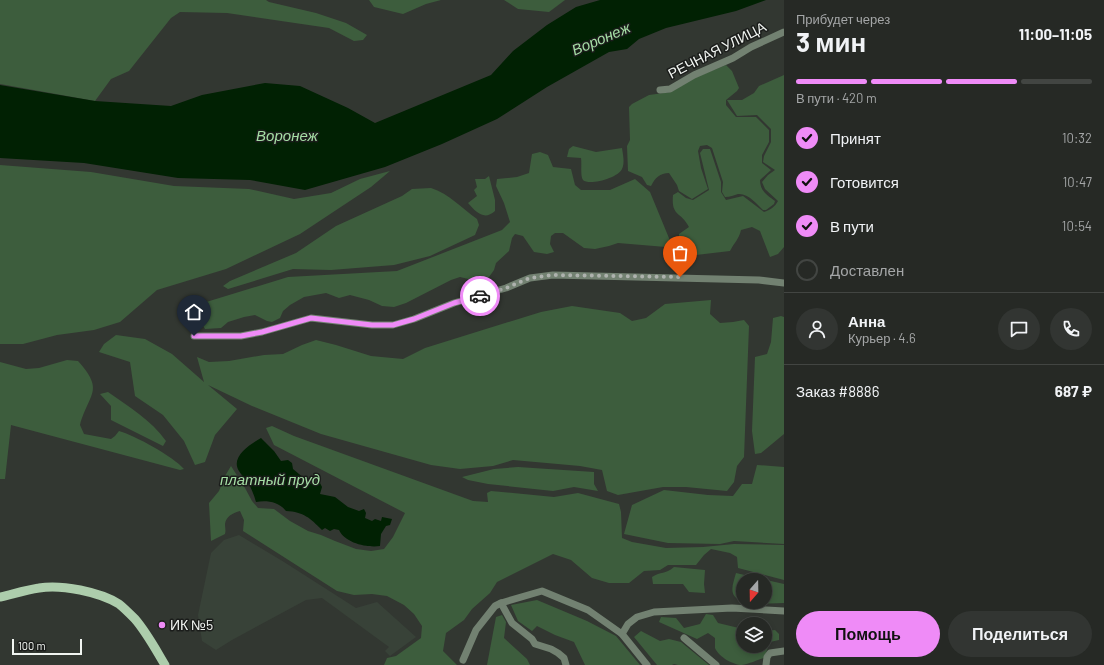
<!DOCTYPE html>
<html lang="ru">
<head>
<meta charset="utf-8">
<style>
	:root { --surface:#262925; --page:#323532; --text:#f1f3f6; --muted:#a4a6a7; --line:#424542; --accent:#ef8bf7 }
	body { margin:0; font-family:Barlow,sans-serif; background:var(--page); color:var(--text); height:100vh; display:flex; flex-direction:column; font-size:15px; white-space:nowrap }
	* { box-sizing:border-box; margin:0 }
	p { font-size:13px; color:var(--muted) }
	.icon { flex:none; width:22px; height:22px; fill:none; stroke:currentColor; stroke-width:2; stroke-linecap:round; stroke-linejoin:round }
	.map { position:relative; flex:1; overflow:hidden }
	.sheet { display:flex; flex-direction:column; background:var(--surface); width:320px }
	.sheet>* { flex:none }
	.needle { width:26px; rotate:200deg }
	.buttons { position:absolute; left:736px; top:573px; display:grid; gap:8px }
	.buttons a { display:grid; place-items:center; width:36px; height:36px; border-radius:50%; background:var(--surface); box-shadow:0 2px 6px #0003,0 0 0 1px var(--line); font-size:20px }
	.scale { position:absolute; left:12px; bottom:10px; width:70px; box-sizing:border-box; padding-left:4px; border:2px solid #f1f5f1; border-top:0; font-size:11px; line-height:14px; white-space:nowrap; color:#f1f5f1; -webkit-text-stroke:3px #1b1d1b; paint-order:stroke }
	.pin { position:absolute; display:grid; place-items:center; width:34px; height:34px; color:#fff; margin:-41px -17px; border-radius:50% 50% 50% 0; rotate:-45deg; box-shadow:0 0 4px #0007 }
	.pin .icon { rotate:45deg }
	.courier { position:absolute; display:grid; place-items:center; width:40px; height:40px; margin:-20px; border:3px solid #ef8bf7; border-radius:50%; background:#fff; color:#222; box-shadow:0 1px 5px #0007 }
	.head em { font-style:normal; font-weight:700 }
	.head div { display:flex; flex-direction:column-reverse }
	.head { display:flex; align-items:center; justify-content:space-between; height:68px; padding:0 12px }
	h1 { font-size:26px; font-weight:700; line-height:30px }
	.bar { display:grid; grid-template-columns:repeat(4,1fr); gap:6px 4px; align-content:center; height:48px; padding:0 12px }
	.bar i { height:5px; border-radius:3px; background:var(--line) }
	.bar .selected { background:var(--accent) }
	.bar p { grid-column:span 4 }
	.line { display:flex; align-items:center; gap:10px; padding:0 12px; border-top:1px solid var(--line) }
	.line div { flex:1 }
	.round { display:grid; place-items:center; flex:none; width:42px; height:42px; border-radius:21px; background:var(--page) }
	ol { padding:0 12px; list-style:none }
	li { display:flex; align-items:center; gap:12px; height:44px }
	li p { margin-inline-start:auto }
	li .icon { padding:4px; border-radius:50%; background:var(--accent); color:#111; stroke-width:4 }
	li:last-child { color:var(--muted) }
	li i { width:22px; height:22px; border:2px solid var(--line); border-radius:50% }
	.primary-button { display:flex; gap:8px; margin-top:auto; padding:8px 12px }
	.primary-button a { flex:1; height:46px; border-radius:24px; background:var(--accent); color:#111; font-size:16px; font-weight:700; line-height:46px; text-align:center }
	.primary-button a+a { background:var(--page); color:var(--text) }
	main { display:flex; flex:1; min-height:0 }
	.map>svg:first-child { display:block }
</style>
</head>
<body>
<main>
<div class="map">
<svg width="784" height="665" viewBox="0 0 784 665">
	<rect width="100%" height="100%" fill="#323731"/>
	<path fill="#384238" d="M239 535 284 562 356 608 377 602 416 637 390 656 385 651 389 647 322 598 306 600 232 640 216 650 202 641 198 615 211 553 224 540Z"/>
	<g fill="#3d5d3d">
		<path d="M0 0H266L269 2 316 13 346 23 367 35 363 40 354 41 329 28 227 13 180 12 171 18 129 71 111 79 95 101 0 84Z"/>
		<path d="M369 0H441L426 4 403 14 374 7Z"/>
		<path d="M504 0H565L549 12 518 9Z"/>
		<path d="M726 65 732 71 739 88 737 91 726 100V105L736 117H756L769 130V142L762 155V163L771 170 760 180C760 191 767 195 775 201L774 204 766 210H763C757 204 748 193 738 194 734 195 730 197 725 197L722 192 723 182 712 148 707 145 700 146 698 151 701 168 708 189 692 199 679 191 677 185 669 173C660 173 655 178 651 186L647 185 642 177 628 171 627 146 630 140 629 107 632 104 649 95 671 92 694 78Z"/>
		<path d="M784 75V247L778 254 770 257 760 231 752 227 741 230C739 239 734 243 730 251L696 255 689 242 679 239V234L689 227C681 211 671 217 673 195L678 192 686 198 693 200 709 190 700 153 703 149H710L721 182V192L726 200 743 196 764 212C770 210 775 207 778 201L765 189 762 182 768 175 775 170 763 162 764 156 771 142V129L757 115 737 116 727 100H742L754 93 759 86Z"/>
		<path d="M573 146 596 152 622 148C623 155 625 163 622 169 618 178 589 186 583 180 580 176 582 164 581 158L567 157 569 149Z"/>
		<path d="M540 152 548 155 553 167 571 169 575 185 581 190H610L635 179 650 192 671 243 666 247 618 243 609 246 595 249 584 248 563 233H555L551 236 550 244 554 252 547 254 534 252 523 236 515 234 512 238 509 251 496 263 494 270 489 277 481 282 460 277 451 280 406 303 394 307 382 306 369 300 350 295 339 298 326 293 304 297 290 305 283 311 280 318 272 322 267 321 255 315 244 317 228 322 221 328 205 329 202 324 207 317 203 303 288 277 397 271 502 230 510 222 504 203 496 186 497 179 517 177 529 173 532 154Z"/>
		<path d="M0 165 91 172 174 186 249 189 294 199 331 193 360 179 390 171 371 187 300 234 226 269 157 290 120 322 94 330 57 335 23 344H0Z"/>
		<path d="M489 176 495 200V211C484 221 476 212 468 203L477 196 474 190 477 187 475 179H485Z"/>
		<path d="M431 188C451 195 460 207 477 219L479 225 475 235 430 256 394 265 331 270 293 269 228 289 223 286 230 281 296 253 336 226 402 196 412 189Z"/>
		<path d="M711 300 710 314 720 323 733 322 744 320 749 326 744 457 737 466 734 482 727 491 686 487H663L618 495 607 491 602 470 580 466 513 460 493 466 460 469 431 465 321 434 252 406 208 385 237 409 215 435 205 462 195 465 184 441 163 415 135 396 130 362 99 352 104 344 116 335 145 339 172 354 204 382 197 357 209 362 229 361 264 355 283 354 302 345 316 340 336 345 371 356 403 359 425 348 541 312 572 306 620 313 632 321 646 318 665 304Z"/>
		<path d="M781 316 784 317V434L761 453 755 454 752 431 755 357 767 354 771 342 773 318Z"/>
		<path d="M67 360 78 361C105 391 89 393 80 425L84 434 111 439 115 436 119 431C134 435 174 457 184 469L180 470 11 425 5 479H0V362L26 369 39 368Z"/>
		<path d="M108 392C129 407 151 420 166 441L163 446 111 420V406L100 394Z"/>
		<path d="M272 426 294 436 473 501 488 502 487 493 491 491 554 497 578 493 619 504 621 512 622 538 632 542 666 548 703 547 734 544 784 545V580L738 568 737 557 730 553 711 549 704 555 696 565H668L660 570 644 571 629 583H609L592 578 571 560 553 554 497 582 490 593 472 609 464 620 446 633 443 651 457 665H384L387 658 396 656 421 638 422 626 414 614 404 605 387 596 372 594 354 595 337 591 243 531 244 520 240 511C233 513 226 516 225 524 225 528 226 530 225 534L211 541 209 503 219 491 225 476 231 466 245 488 252 501 258 508 274 509 290 521 308 531 321 535 335 541 356 549 371 551 384 549 393 537 405 513 274 445 266 428Z"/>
		<path d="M757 465 784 467V544L734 541 720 544 668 543 624 534 632 505 664 490 708 495 733 496 742 484H752Z"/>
		<path d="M518 467 594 472V484L598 491 574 487 553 491 488 484 468 480 462 477 494 469Z"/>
		<path d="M674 567 705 570 704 584 705 593 689 592 683 584H653L652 577C661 571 665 575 674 567Z"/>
		<path d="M736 573 784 584V603L753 604 747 602H765V580H743V601C727 597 733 584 736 573Z"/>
		<path d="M537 600 587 621 616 636 640 665H585L574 642 555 635 537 626 532 631 518 621 511 605Z"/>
		<path d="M706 614 713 615 718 623 743 629V646H765V631L775 630 779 634V640L770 642 764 658C757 660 749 664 742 665 733 665 719 657 715 648 715 646 715 641 715 638L708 633 697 639 659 622 661 617 676 618 684 628 700 624Z"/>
		<path d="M502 615 506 622 504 638 527 659 530 665H487L496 617Z"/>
		<path d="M641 631 660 641 669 639 681 642 709 665H678L674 664 672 665H657L634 637Z"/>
	</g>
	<g fill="#012103">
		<path d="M600 0H766L736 11 666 28 639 39 627 49 609 52 547 87 497 119 442 144 385 167 305 190 250 180 178 178 84 163 0 158V85L95 101 171 106 202 95 265 83 300 86 348 108 375 123 491 75 513 51 547 25 576 7Z"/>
		<path d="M261 438 274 451 281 461 288 460 292 463 293 469 311 484 320 483 322 487 320 494 335 497 348 507 359 511 364 509 366 513 365 518 372 521 375 519 381 521 382 517 392 519 390 525 386 526 381 534 380 546C367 548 345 543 339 530L334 529 330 531 325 528 322 530C310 518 304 512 286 511 279 502 267 500 256 502 254 495 251 487 247 481 245 478 241 475 239 471 230 457 250 444 261 438Z"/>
	</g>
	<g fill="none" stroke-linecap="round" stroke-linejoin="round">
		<g stroke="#728171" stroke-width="7">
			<path d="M660 90 670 89 694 75 733 58 751 47 784 32"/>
			<path d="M194 336H241L262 332 311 318 372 325H393L414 319 454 303 506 288 530 278 553 275 759 280 784 283"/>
			<path d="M501 603 512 623 532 639 535 644 551 649 558 653 564 658 566 665"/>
			<path d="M622 634 628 624 637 617 654 612 732 608 784 611"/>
			<path d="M684 638 716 665"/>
			<path d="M463 660 476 630 495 606 501 603 542 591 588 610 622 634 647 665"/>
			<path d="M766 665 767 657 770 653 784 651"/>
		</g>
		<path stroke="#adcdac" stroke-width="9" d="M0 597C13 594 26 590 39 588 61 584 100 592 119 604 124 608 130 614 135 619 147 633 156 650 165 665"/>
	</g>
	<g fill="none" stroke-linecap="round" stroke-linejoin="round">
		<path stroke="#aeb2ae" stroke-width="4" stroke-dasharray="0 7.2" d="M480 296 506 288 530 278 553 275 680 277"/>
		<path stroke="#ef8bf7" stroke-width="5" d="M194 336H241L262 332 311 318 372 325H393L414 319 454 303 480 296"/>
	</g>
	<circle fill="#ef8bf7" stroke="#1b1d1b" stroke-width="1.5" cx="162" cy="625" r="4"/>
	<g text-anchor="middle" stroke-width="3" stroke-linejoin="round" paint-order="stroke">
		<g font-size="14" fill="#f1f5f1" stroke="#1b1d1b">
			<text transform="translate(717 50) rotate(-27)" y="5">РЕЧНАЯ УЛИЦА</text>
		</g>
		<g font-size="14" fill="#f1f5f1" stroke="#1b1d1b" text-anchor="start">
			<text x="170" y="630">ИК №5</text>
		</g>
		<g font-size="15" font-style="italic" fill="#a5dea5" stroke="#1b1d1b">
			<text transform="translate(601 39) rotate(-23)" y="5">Воронеж</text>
			<text x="287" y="141">Воронеж</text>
			<text x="270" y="485">платный пруд</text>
		</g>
	</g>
</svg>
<div class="buttons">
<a><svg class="needle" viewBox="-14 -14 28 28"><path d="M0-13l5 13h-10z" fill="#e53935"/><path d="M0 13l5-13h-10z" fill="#a4a6a7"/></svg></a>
<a><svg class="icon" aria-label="layers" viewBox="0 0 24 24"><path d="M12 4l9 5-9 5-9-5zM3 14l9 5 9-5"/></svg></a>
</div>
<div class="scale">100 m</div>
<div class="pin" style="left:680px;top:277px;background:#ea580c"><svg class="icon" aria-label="bag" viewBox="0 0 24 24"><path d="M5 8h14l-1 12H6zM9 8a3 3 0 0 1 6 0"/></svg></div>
<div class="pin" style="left:194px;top:336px;background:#1f2937"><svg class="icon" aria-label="home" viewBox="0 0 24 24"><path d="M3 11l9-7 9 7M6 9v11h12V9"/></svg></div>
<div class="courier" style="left:480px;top:296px"><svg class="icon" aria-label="car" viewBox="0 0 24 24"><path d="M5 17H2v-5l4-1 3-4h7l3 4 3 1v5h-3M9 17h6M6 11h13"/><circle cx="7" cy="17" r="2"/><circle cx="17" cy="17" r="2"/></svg></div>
</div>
<section class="sheet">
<div class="head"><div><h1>3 мин</h1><p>Прибудет через</p></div><em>11:00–11:05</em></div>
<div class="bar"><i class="selected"></i><i class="selected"></i><i class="selected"></i><i></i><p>В пути · 420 m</p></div>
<ol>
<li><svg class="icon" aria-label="check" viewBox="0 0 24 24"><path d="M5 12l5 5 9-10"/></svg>Принят<p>10:32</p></li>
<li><svg class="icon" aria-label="check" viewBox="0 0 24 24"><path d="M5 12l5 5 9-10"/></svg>Готовится<p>10:47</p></li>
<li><svg class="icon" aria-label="check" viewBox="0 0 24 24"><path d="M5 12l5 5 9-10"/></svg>В пути<p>10:54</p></li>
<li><i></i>Доставлен</li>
</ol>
<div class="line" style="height:72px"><a class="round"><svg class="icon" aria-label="person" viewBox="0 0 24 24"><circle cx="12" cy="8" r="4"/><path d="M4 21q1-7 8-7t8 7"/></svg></a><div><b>Анна</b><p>Курьер · 4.6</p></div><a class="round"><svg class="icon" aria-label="chat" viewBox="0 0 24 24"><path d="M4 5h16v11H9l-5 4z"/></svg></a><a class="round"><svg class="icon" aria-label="phone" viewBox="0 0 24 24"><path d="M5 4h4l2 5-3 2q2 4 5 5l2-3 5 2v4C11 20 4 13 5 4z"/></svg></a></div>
<div class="line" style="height:52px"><div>Заказ #8886</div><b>687 ₽</b></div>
<div class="primary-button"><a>Помощь</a><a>Поделиться</a></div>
</section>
</main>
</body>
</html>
